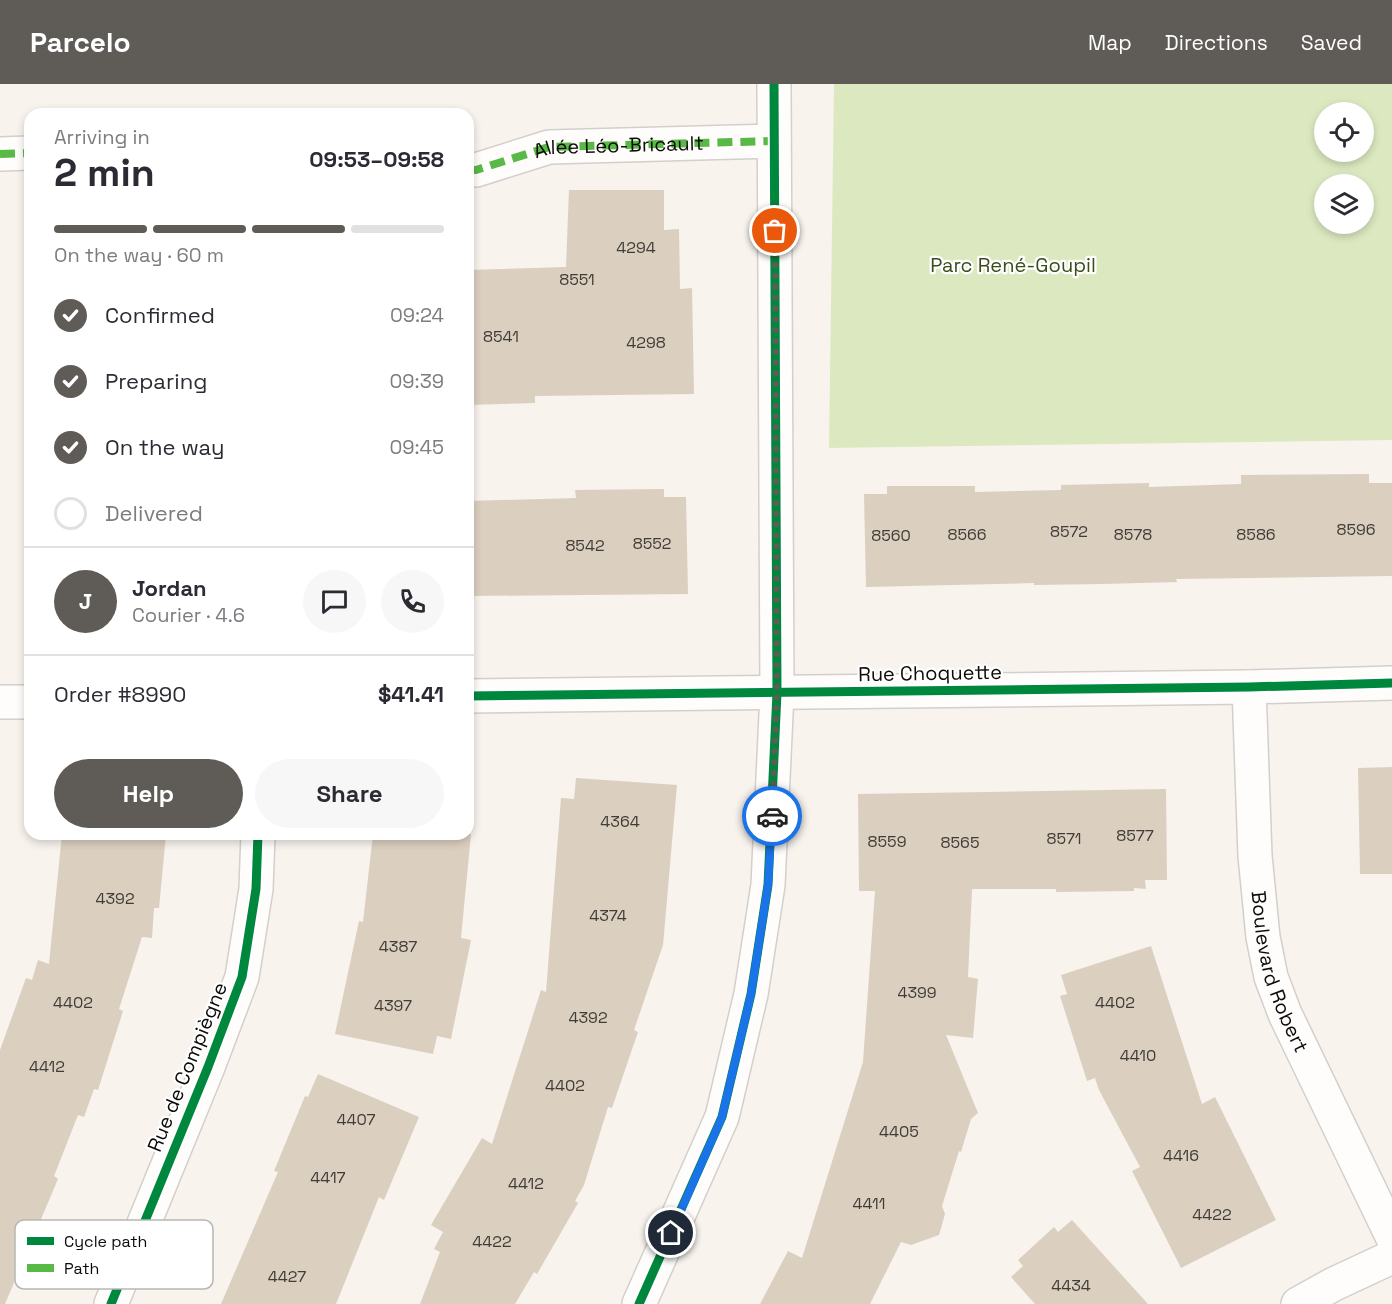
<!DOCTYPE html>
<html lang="en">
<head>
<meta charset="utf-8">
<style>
	:root { --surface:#fff; --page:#f7f7f7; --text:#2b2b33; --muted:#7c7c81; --line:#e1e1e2; --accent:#5f5c58 }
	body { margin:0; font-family:"Space Grotesk",sans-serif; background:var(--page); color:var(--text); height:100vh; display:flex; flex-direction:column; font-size:22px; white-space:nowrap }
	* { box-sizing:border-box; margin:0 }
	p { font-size:20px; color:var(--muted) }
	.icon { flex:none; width:33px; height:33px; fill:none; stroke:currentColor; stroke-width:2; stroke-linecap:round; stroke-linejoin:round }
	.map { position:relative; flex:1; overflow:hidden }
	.details { position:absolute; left:24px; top:24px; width:450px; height:732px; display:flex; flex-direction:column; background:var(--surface); border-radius:18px; box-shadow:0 3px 9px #0003 }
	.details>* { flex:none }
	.fabs { position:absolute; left:1314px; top:18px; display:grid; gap:12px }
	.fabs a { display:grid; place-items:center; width:60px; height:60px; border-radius:50%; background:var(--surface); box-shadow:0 3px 9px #0003; font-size:30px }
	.pin { position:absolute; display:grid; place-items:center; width:51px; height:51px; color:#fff; margin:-26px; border:3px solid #fff; border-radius:50%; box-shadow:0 2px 6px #0007 }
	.courier { position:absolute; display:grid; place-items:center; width:60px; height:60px; margin:-30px; border:4px solid #1a73e8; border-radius:50%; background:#fff; color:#222; box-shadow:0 2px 8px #0007 }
	.head em { font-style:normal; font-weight:600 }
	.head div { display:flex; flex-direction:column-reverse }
	.head { display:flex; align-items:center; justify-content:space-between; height:102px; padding:0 30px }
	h1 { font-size:39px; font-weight:600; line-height:45px }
	.bar { display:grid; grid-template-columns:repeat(4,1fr); gap:9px 6px; align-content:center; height:72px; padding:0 30px }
	.bar i { height:8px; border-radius:4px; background:var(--line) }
	.bar .selected { background:var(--accent) }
	.bar p { grid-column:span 4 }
	.line { display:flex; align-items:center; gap:15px; padding:0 30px; border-top:2px solid var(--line) }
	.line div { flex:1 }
	.round { display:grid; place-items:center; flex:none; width:63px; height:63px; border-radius:32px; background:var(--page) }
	ol { padding:0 30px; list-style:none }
	li { display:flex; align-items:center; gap:18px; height:66px }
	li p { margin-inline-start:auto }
	li .icon { padding:6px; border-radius:50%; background:var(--accent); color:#fff; stroke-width:4 }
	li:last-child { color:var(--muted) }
	li i { width:33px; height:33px; border:3px solid var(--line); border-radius:50% }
	.cta { display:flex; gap:12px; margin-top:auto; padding:12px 30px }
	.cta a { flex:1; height:69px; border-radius:36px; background:var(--accent); color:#fff; font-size:24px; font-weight:600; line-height:69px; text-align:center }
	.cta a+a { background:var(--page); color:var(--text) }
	header { display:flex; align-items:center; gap:36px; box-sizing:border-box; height:84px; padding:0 30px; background:var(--accent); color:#fff }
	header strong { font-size:28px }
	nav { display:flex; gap:33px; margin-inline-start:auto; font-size:21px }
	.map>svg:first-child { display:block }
</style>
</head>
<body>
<header>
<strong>Parcelo</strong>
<nav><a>Map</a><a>Directions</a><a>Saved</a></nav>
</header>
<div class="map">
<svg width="1392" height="1220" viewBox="0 0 1392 1220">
	<rect width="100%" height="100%" fill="#f8f3ed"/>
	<path fill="#dce9c0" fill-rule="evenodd" d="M834 0H1392V356L829 364ZM1324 28H1364V68H1324ZM1324 100H1364V140H1324Z"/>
	<g fill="#dbcfc0">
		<path d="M569 106H664V146L679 145 680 205 692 204 694 310 535 312V319L468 321V186L566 183Z"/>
		<path d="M1369 390V399H1392V492L1176 495 1177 498 1102 500 1034 501V499L866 503 864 410H887V402H975V408L1061 406V401L1149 399V403L1241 400V391Z"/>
		<path d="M664 405V413H686L688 510 468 512V417L576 414 575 406Z"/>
		<path d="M1392 683V790H1360L1358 684Z"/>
		<path d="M576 694 677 701 663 861 634 946 638 948 612 1024 608 1023 584 1101 575 1117 578 1119 537 1190 534 1188 515 1220H420L440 1168 434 1165 443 1148 431 1141 482 1054 492 1060 541 906 546 908 561 714 574 715Z"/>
		<path d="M1166 705 1167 796H1145L1146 805 1134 804V807L1056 808V805H972L968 893 978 895 973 954 946 951 978 1029 971 1035 961 1068 959 1067 942 1122 945 1130 939 1151 911 1161 901 1158 870 1220H760L788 1167 802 1174 863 978 875 807H859L858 710Z"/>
		<path d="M62 750H166L159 824H154L152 854 142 853 119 925 123 927 98 1006 94 1005 84 1033 78 1031 54 1092 58 1095 5 1220H0V966L26 894 32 896 38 876 49 880Z"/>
		<path d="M373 750H471L461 854 471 856 451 955 437 952 433 970 335 950 359 837 363 838Z"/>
		<path d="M1151 862 1202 1020 1215 1013 1276 1136 1181 1184 1132 1087 1140 1083 1099 1006 1095 994 1087 997 1060 912 1067 910 1061 891Z"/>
		<path d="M318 990 419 1033 384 1116 379 1113 336 1220H221L278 1088 274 1087 305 1012 308 1013Z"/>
		<path d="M1072 1136 1148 1220H1035L1011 1193 1023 1182 1018 1176 1054 1143 1058 1148Z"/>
	</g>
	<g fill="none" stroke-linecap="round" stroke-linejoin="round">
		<g stroke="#d3cfcb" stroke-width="36">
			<g id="minor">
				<path d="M0 70 30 69"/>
				<path id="s1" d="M468 86H476L549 63 774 57"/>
				<path d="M468 612 1249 603 1392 599"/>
				<path d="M0 618H30"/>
				<path d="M111 1220 208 983 242 893 256 805 258 750"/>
				<path d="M639 1220 722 1033 751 910 768 801 777 609 774 0"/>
				<path d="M1298 1220 1334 1200 1392 1173"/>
			</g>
		</g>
		<g stroke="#d3cfcb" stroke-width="36">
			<g id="tertiary">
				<path id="s2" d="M1249 603 1255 772 1263 853 1271 893 1285 930 1392 1152"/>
			</g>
		</g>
		<use href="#minor" stroke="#fefdfc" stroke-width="33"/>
		<use href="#tertiary" stroke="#fefdfc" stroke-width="33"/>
		<g stroke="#58b947" stroke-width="8" stroke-dasharray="15 8" stroke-linecap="butt">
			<path d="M0 70 30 69"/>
			<path d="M468 86H476L549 63 774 57"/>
		</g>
		<g stroke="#fff" stroke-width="13">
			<g id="cycleway">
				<path d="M468 612 1249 603 1392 599"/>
				<path d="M111 1220 208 983 242 893 256 805 258 750"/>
				<path d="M639 1220 722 1033 751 910 768 801 777 609 774 0"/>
			</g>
		</g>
		<use href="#cycleway" stroke="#00873e" stroke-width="9"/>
	</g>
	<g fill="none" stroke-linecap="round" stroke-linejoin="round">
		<path stroke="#5f5c58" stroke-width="6" stroke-dasharray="0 10.8" d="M772 732 777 609 775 147"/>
		<path stroke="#1a73e8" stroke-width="8" d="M671 1149 722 1033 751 910 768 801 772 732"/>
	</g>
	<g text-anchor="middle" stroke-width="4.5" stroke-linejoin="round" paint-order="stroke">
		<g font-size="16" fill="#403c36">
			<text x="636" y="169">4294</text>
			<text x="577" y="201">8551</text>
			<text x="501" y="258">8541</text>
			<text x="646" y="264">4298</text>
			<text x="1356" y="451">8596</text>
			<text x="1069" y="453">8572</text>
			<text x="967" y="456">8566</text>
			<text x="1133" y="456">8578</text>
			<text x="1256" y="456">8586</text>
			<text x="891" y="457">8560</text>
			<text x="652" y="465">8552</text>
			<text x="585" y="467">8542</text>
			<text x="620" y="743">4364</text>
			<text x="1135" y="757">8577</text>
			<text x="1064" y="760">8571</text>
			<text x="887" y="763">8559</text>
			<text x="960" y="764">8565</text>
			<text x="115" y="820">4392</text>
			<text x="608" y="837">4374</text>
			<text x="398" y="868">4387</text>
			<text x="917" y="914">4399</text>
			<text x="73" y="924">4402</text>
			<text x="1115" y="924">4402</text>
			<text x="393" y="927">4397</text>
			<text x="588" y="939">4392</text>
			<text x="1138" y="977">4410</text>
			<text x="47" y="988">4412</text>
			<text x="565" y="1007">4402</text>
			<text x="356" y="1041">4407</text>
			<text x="899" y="1053">4405</text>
			<text x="1181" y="1077">4416</text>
			<text x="328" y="1099">4417</text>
			<text x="526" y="1105">4412</text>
			<text x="869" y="1125">4411</text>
			<text x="1212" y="1136">4422</text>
			<text x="492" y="1163">4422</text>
			<text x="287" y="1198">4427</text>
			<text x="1071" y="1207">4434</text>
		</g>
		<g font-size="20" fill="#0d0b08" stroke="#fff">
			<text dy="7" stroke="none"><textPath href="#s1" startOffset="154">Allée Léo-Bricault</textPath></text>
			<text transform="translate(930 589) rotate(-1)" y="7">Rue Choquette</text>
			<text dy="7" stroke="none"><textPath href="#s2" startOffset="288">Boulevard Robert</textPath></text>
			<text transform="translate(187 983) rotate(-68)" y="7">Rue de Compiègne</text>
		</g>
		<g font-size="20" fill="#3b4c1a" stroke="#fff">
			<text x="1013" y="188">Parc René-Goupil</text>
		</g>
	</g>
	<rect x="15" y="1136" width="198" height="69" rx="9" fill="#fff" stroke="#b6b6b5" stroke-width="1.5"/>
	<rect x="27" y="1153" width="27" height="8" fill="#00873e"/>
	<rect x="27" y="1180" width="27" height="8" fill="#58b947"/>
	<g font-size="16" fill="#0d0b08">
		<text x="64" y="1163">Cycle path</text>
		<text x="64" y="1190">Path</text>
	</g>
</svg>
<div class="fabs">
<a><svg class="icon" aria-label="locate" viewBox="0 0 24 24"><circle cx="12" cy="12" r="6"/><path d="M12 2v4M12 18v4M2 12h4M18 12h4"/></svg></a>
<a><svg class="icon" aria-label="layers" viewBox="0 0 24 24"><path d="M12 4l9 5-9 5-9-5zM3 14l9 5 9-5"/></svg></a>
</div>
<div class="pin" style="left:775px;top:147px;background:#ea580c"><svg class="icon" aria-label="bag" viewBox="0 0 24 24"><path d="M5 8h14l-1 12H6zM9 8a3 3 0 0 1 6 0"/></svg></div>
<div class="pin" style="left:671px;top:1149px;background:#1f2937"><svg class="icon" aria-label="home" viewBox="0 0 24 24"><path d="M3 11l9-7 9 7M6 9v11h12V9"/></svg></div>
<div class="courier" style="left:772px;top:732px"><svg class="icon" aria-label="car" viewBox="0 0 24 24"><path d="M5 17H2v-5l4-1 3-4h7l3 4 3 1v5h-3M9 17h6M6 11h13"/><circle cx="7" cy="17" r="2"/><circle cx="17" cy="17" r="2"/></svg></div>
<section class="details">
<div class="head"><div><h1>2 min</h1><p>Arriving in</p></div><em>09:53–09:58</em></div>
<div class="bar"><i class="selected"></i><i class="selected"></i><i class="selected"></i><i></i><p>On the way · 60 m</p></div>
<ol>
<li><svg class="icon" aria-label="check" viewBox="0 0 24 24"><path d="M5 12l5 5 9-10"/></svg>Confirmed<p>09:24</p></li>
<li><svg class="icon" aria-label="check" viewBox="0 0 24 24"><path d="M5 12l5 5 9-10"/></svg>Preparing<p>09:39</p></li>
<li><svg class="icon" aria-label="check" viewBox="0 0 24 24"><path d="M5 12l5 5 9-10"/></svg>On the way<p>09:45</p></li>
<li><i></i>Delivered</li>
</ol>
<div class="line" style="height:108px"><b class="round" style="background:var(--accent);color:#fff">J</b><div><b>Jordan</b><p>Courier · 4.6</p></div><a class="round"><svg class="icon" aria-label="chat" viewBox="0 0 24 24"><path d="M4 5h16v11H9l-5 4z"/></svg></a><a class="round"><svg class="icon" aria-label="phone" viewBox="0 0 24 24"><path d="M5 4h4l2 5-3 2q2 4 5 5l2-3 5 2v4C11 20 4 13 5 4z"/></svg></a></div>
<div class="line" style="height:78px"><div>Order #8990</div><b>$41.41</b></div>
<div class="cta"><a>Help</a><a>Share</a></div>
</section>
</div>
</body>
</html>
